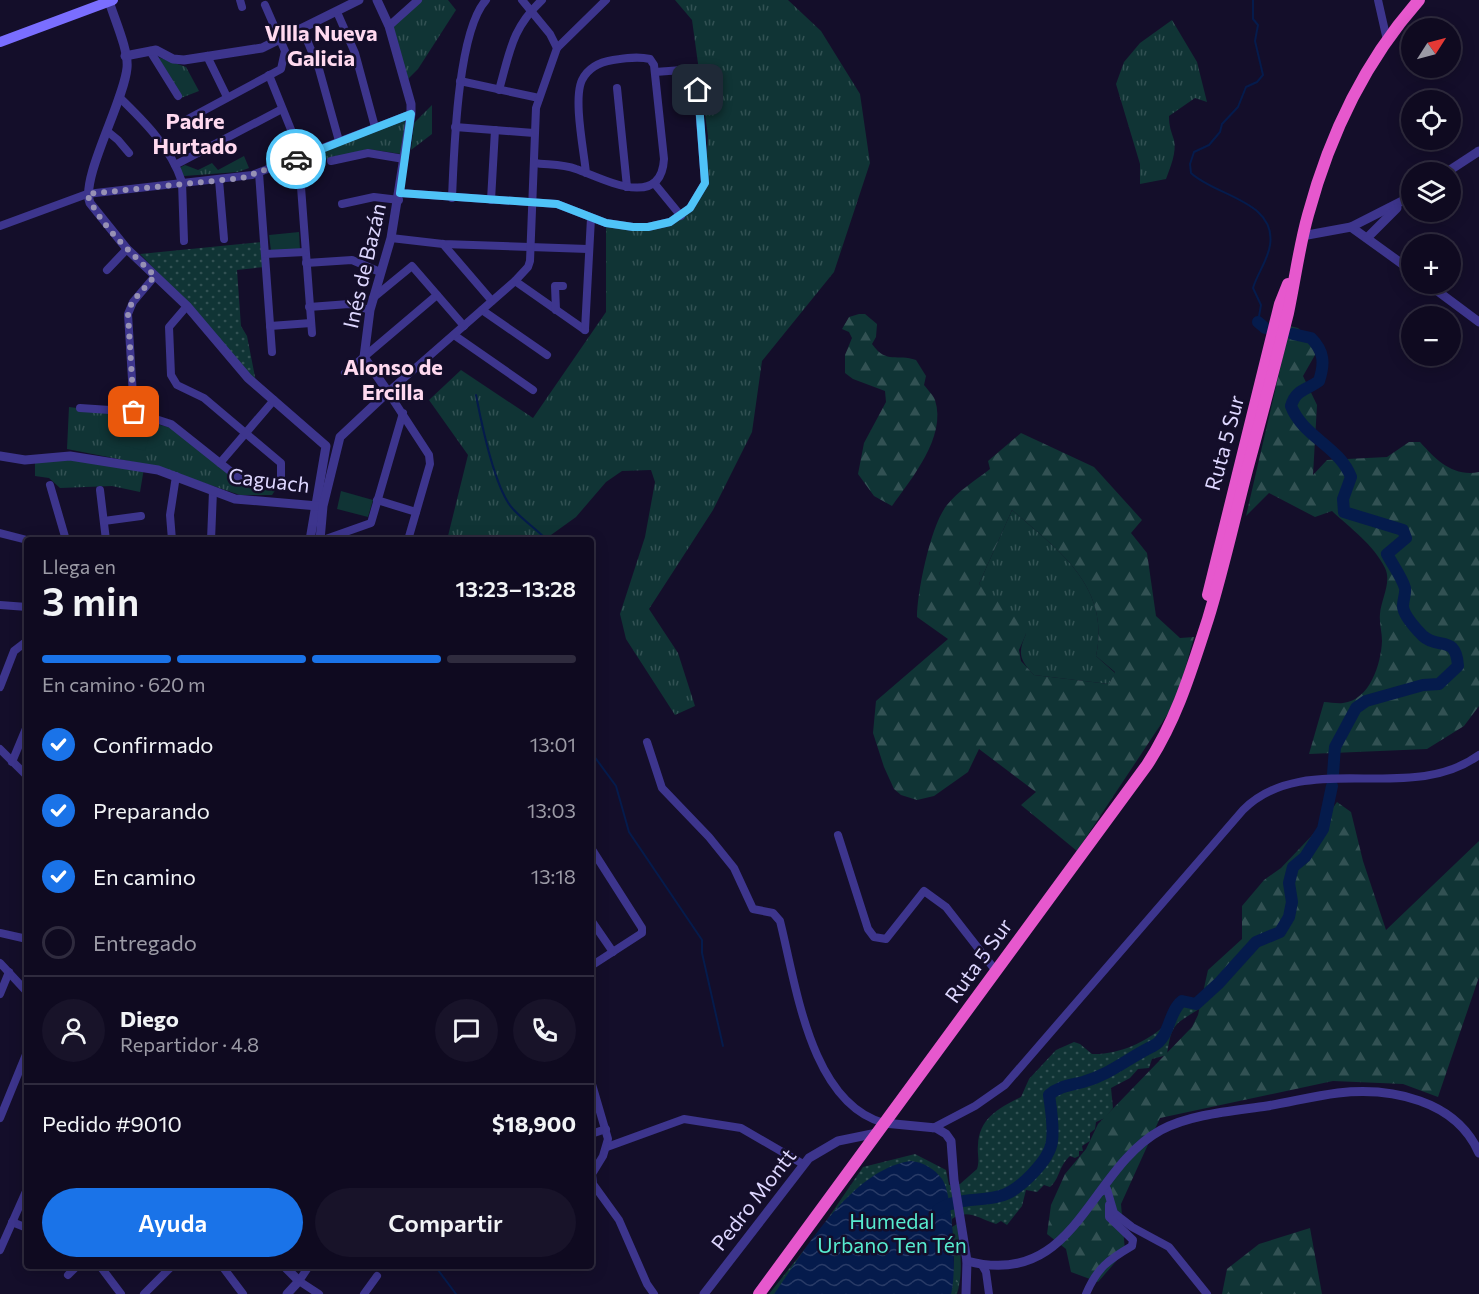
<!DOCTYPE html>
<html lang="es">
<head>
<meta charset="utf-8">
<style>
	:root { --surface:#0f0a20; --page:#181329; --text:#f1f3f6; --muted:#9b9aa5; --line:#2f2b3e; --accent:#1a73e8 }
	body { margin:0; font-family:Commissioner,sans-serif; background:var(--page); color:var(--text); height:100vh; display:flex; flex-direction:column; font-size:22px; white-space:nowrap }
	* { box-sizing:border-box; margin:0 }
	p { font-size:20px; color:var(--muted) }
	.icon { flex:none; width:33px; height:33px; fill:none; stroke:currentColor; stroke-width:2; stroke-linecap:round; stroke-linejoin:round }
	.map { position:relative; flex:1; overflow:hidden }
	.panel { position:absolute; left:24px; top:537px; width:570px; height:732px; display:flex; flex-direction:column; background:var(--surface); border-radius:6px; box-shadow:0 3px 15px #0003,0 0 0 2px var(--line) }
	.panel>* { flex:none }
	.needle { width:39px; rotate:54deg }
	.tools { position:absolute; left:1401px; top:18px; display:grid; gap:12px }
	.tools a { display:grid; place-items:center; width:60px; height:60px; border-radius:50%; background:var(--surface); box-shadow:0 3px 15px #0003,0 0 0 2px var(--line); font-size:30px }
	.pin { position:absolute; display:grid; place-items:center; width:51px; height:51px; color:#fff; margin:-26px; border-radius:12px; box-shadow:0 3px 9px #0006 }
	.courier { position:absolute; display:grid; place-items:center; width:60px; height:60px; margin:-30px; border:4px solid #4fc3f7; border-radius:50%; background:#fff; color:#222; box-shadow:0 2px 8px #0007 }
	.summary em { font-style:normal; font-weight:600 }
	.summary div { display:flex; flex-direction:column-reverse }
	.summary { display:flex; align-items:center; justify-content:space-between; height:102px; padding:0 18px }
	h1 { font-size:39px; font-weight:600; line-height:45px }
	.bar { display:grid; grid-template-columns:repeat(4,1fr); gap:9px 6px; align-content:center; height:72px; padding:0 18px }
	.bar i { height:8px; border-radius:4px; background:var(--line) }
	.bar .on { background:var(--accent) }
	.bar p { grid-column:span 4 }
	.line { display:flex; align-items:center; gap:15px; padding:0 18px; border-top:2px solid var(--line) }
	.line div { flex:1 }
	.round { display:grid; place-items:center; flex:none; width:63px; height:63px; border-radius:32px; background:var(--page) }
	ol { padding:0 18px; list-style:none }
	li { display:flex; align-items:center; gap:18px; height:66px }
	li p { margin-inline-start:auto }
	li .icon { padding:6px; border-radius:50%; background:var(--accent); color:#fff; stroke-width:4 }
	li:last-child { color:var(--muted) }
	li i { width:33px; height:33px; border:3px solid var(--line); border-radius:50% }
	.button { display:flex; gap:12px; margin-top:auto; padding:12px 18px }
	.button a { flex:1; height:69px; border-radius:36px; background:var(--accent); color:#fff; font-size:24px; font-weight:600; line-height:69px; text-align:center }
	.button a+a { background:var(--page); color:var(--text) }
	.map>svg:first-child { display:block }
</style>
</head>
<body>
<div class="map">
<svg width="1479" height="1294" viewBox="0 0 1479 1294">
	<defs>
		<pattern id="grass-tufts" width="24" height="20" patternUnits="userSpaceOnUse" patternTransform="scale(1.5)"><rect width="24" height="20" fill="#103435"/><path d="M3 7l-1-3M5 7V3M7 7l1-3M15 17l-1-3M17 17v-4M19 17l1-3" fill="none" stroke="#325153"/></pattern>
		<pattern id="forest-firs" width="22" height="20" patternUnits="userSpaceOnUse" patternTransform="scale(1.5)"><rect width="22" height="20" fill="#103435"/><path d="M5 1l3.5 6h-7zM16 11l3.5 6h-7z" fill="#325153"/></pattern>
		<pattern id="park-dots" width="8" height="8" patternUnits="userSpaceOnUse" patternTransform="scale(1.5)"><rect width="8" height="8" fill="#103435"/><path d="M2 2h.1M6 6h.1" fill="none" stroke="#325153" stroke-width="1.8" stroke-linecap="round"/></pattern>
		<pattern id="water-waves" width="16" height="10" patternUnits="userSpaceOnUse" patternTransform="scale(1.5)"><rect width="16" height="10" fill="#051b4c"/><path d="M0 5q4-4 8 0t8 0" fill="none" stroke="#293b67"/></pattern>
	</defs>
	<rect width="100%" height="100%" fill="#140e2a"/>
	<g fill="url(#grass-tufts)">
		<path d="M422 0H448L456 10 418 69 408 79 392 27Z"/>
		<path d="M675 0H788L821 31 860 94 870 163 834 272 762 361 752 432 713 510 649 609 678 653 695 706 675 715 626 639 620 614 645 537 655 482 651 470 622 471 606 482 576 517 544 540H447L468 455 429 400 461 370 533 418 606 312V223L648 227 684 213 705 183 708 136 692 20Z"/>
		<path d="M1172 20 1197 62 1207 102 1195 98 1169 116C1169 126 1171 131 1174 140 1177 152 1170 168 1166 179L1140 184V164L1116 84 1124 62 1140 43Z"/>
		<path d="M155 56 186 67 199 91 181 98Z"/>
		<path d="M432 105V134L411 150 414 123Z"/>
		<path d="M406 120 401 154 368 149 324 160 322 153Z"/>
		<path d="M244 156 249 168 238 172 184 176 179 168 185 165 198 170 212 163 218 170Z"/>
		<path d="M69 407 108 412 172 428 242 482 278 486 272 495H240L154 466 67 449Z"/>
		<path d="M51 457 144 468 140 492 112 486 60 488 49 478 35 476V459Z"/>
		<path d="M1012 510C1058 550 1111 586 1096 656L1115 673 1109 684 1034 675C1020 660 1017 654 1026 634L979 584Z"/>
		<path d="M957 1224C960 1247 964 1271 957 1294H951L954 1260 952 1227Z"/>
	</g>
	<g fill="url(#forest-firs)" fill-rule="evenodd">
		<path d="M859 314H865L877 324 876 337 872 344C887 365 897 353 916 360L926 376 924 385C927 389 933 395 935 400 947 437 911 479 892 506L874 496 858 474 864 443 886 402 885 391 853 379 845 373V355L852 338 849 332 842 329 849 317Z"/>
		<path d="M1290 326 1298 328 1319 348 1303 376 1317 405 1313 475 1327 460 1387 457 1409 442H1420C1436 460 1453 477 1479 472V706L1464 726 1427 749 1309 754 1324 702C1330 702 1337 704 1343 703 1370 700 1381 664 1382 641 1382 632 1379 623 1380 614 1381 600 1392 582 1385 568 1374 545 1350 528 1332 511L1315 517 1269 493 1246 516Z"/>
		<path d="M1021 433 1094 467 1142 520 1131 533 1147 553 1156 616 1180 638 1194 637 1182 680 1169 712 1077 851 1021 805 1036 792 979 749 968 772 934 796 917 800 901 795 894 789 884 767 873 733 876 701 948 639 917 617C917 592 931 524 947 505 958 491 976 480 990 469L988 461ZM1012 510C1058 550 1111 586 1096 656L1115 672 1109 684 1034 675 1021 661 1019 650 1026 634 1022 620 979 584Z"/>
		<path d="M1337 802 1351 812 1363 861 1386 930 1479 841V977L1438 1097 1403 1084 1333 1081 1160 1118 1121 1204 1125 1251 1098 1282 1071 1272 1066 1249 1047 1234 1051 1205 1065 1174 1086 1149 1098 1124 1192 1027 1198 1015 1208 970 1242 939V906L1264 880 1281 868 1319 828Z"/>
		<path d="M1310 1228 1322 1294H1222L1227 1269 1259 1244Z"/>
	</g>
	<g fill="url(#park-dots)">
		<path d="M262 242 264 267 237 270 241 326 247 336 256 382 187 303 140 254Z"/>
		<path d="M1189 1001 1196 1005 1203 1004 1202 1007C1175 1025 1172 1021 1167 1055L1152 1059 1149 1068 1138 1069 1130 1078 1111 1088 1113 1108 1105 1118 1096 1122 1095 1129 1090 1133V1141L1082 1146 1083 1151H1079V1156L1075 1158 1070 1156C1058 1167 1060 1179 1050 1187L1044 1185 1037 1192 1026 1190 1022 1206 1007 1225 1001 1221 996 1224C980 1219 967 1208 952 1219L951 1271 958 1282 956 1294H769L820 1230 863 1167 915 1154 946 1170 949 1185 960 1184 977 1169C980 1160 977 1154 978 1145 979 1118 1000 1107 1021 1097L1029 1079 1056 1050 1074 1042 1080 1044 1092 1054C1117 1055 1145 1043 1164 1026 1173 1017 1174 1002 1189 1001Z"/>
	</g>
	<g fill="#103435">
		<path d="M299 232 300 249 271 251 269 235Z"/>
		<path d="M122 430 149 437 145 451 118 444Z"/>
		<path d="M341 491 373 500 368 517 337 509Z"/>
	</g>
	<path fill="url(#water-waves)" d="M911 1161C923 1162 935 1169 942 1179 953 1193 957 1276 951 1294H774C806 1249 852 1169 911 1161Z"/>
	<g fill="none" stroke-linecap="round" stroke-linejoin="round">
		<g stroke="#051b4c" stroke-width="2">
			<path d="M1253 0V19L1258 25 1255 41 1263 75 1257 82 1246 87 1238 107 1222 124 1220 132 1209 145 1194 152 1190 164 1191 173C1215 196 1277 201 1270 245 1268 260 1257 274 1253 288L1261 305 1258 322"/>
			<path d="M476 395C481 421 495 490 513 509 523 520 536 529 547 540"/>
			<path d="M591 752 616 786 629 832 702 940V953L723 1046"/>
			<path d="M435 1266 456 1294"/>
		</g>
		<g stroke="#051b4c" stroke-width="12">
			<path d="M1258 322 1265 328"/>
			<path d="M1293 334 1311 338C1324 351 1325 363 1319 381 1307 390 1296 389 1291 406 1303 437 1339 446 1351 477L1343 499 1344 512 1403 530 1406 538 1387 554C1392 564 1402 577 1405 588 1406 593 1403 600 1403 606 1403 615 1417 630 1423 636 1438 650 1456 634 1458 666L1439 684 1423 685 1366 701 1356 708 1335 747 1333 774"/>
			<path d="M938 1210C958 1197 978 1202 1000 1196 1018 1192 1050 1160 1052 1141 1054 1126 1051 1109 1049 1095 1059 1086 1071 1085 1083 1082 1111 1074 1128 1058 1153 1046 1170 1038 1168 1012 1182 1001L1196 1004 1219 983 1256 942 1280 932 1289 917 1292 902 1289 883 1293 867 1305 857 1323 829 1332 786"/>
		</g>
		<g stroke="#3d358d" stroke-width="8">
			<path d="M240 0 242 7"/>
			<path d="M1378 0 1387 40"/>
			<path d="M337 12 355 53 375 127"/>
			<path d="M389 26 418 0"/>
			<path d="M302 28 319 69 339 141"/>
			<path d="M557 48 606 0"/>
			<path d="M150 51 178 96"/>
			<path d="M207 56 227 97"/>
			<path d="M269 75 298 147 312 333"/>
			<path d="M460 81 539 98"/>
			<path d="M617 88 627 187"/>
			<path d="M499 90C510 51 512 28 542 0"/>
			<path d="M119 97C144 121 171 148 182 182L184 241"/>
			<path d="M188 119 281 69 285 51 265 5"/>
			<path d="M455 127 534 133"/>
			<path d="M107 131 118 140 129 153"/>
			<path d="M331 161 368 153 404 159"/>
			<path d="M534 163C548 165 563 164 576 169 602 178 661 211 664 159L654 65 650 59C638 56 625 58 613 60 600 62 588 68 582 80 573 99 584 151 586 173"/>
			<path d="M175 165 282 109"/>
			<path d="M259 173 272 352"/>
			<path d="M219 180 224 239"/>
			<path d="M654 183 681 216"/>
			<path d="M400 193 557 204 606 223 633 227H648L670 222 690 208 705 183 696 69 655 72"/>
			<path d="M452 198C454 154 457 32 486 0"/>
			<path d="M491 200 495 130"/>
			<path d="M342 204 374 197 399 200"/>
			<path d="M0 226 87 194 252 175 411 114"/>
			<path d="M391 238 443 244 588 249"/>
			<path d="M443 244 492 301"/>
			<path d="M265 254 305 252"/>
			<path d="M306 263 352 260 380 272"/>
			<path d="M107 270 127 249"/>
			<path d="M155 276 133 302 128 314 134 412 171 424 220 463 274 400"/>
			<path d="M515 281 585 330"/>
			<path d="M373 298 412 266 464 326"/>
			<path d="M187 306 169 327 171 375 177 385 204 398 281 463V481"/>
			<path d="M309 307 349 304 370 310"/>
			<path d="M482 310 547 355"/>
			<path d="M556 310 555 286H563"/>
			<path d="M270 326 311 323"/>
			<path d="M585 330 591 218"/>
			<path d="M454 335 533 390"/>
			<path d="M345 373 437 295"/>
			<path d="M80 408 110 410 132 399"/>
			<path d="M220 463 239 478"/>
			<path d="M50 485 66 540"/>
			<path d="M100 490 106 540"/>
			<path d="M377 500 416 512"/>
			<path d="M104 521 141 516"/>
			<path d="M0 533 27 540"/>
			<path d="M172 540 170 515 176 476"/>
			<path d="M211 540 213 491"/>
			<path d="M323 540 371 523 403 413"/>
			<path d="M408 540 430 464 429 455 388 392 515 281 528 267 530 261 536 108 557 48 550 34 522 0"/>
			<path d="M0 605 27 607"/>
			<path d="M0 687 14 651 27 641"/>
			<path d="M647 742 662 788 709 837 734 868 753 909 773 913 780 921C796 984 810 1103 884 1123"/>
			<path d="M0 749 27 776"/>
			<path d="M12 762 27 726"/>
			<path d="M838 835 868 929 874 937 886 939 924 891 946 907 996 971"/>
			<path d="M591 848 642 928V933L591 966"/>
			<path d="M591 920 613 952"/>
			<path d="M0 933 27 939"/>
			<path d="M0 963 27 992"/>
			<path d="M0 994 9 972"/>
			<path d="M591 1081 608 1139 603 1156 592 1174 593 1184 619 1220 647 1284 654 1294"/>
			<path d="M0 1118 27 1052"/>
			<path d="M933 1128 975 1106 1005 1085 1243 810C1305 748 1410 806 1479 755"/>
			<path d="M591 1134 606 1129"/>
			<path d="M607 1147 684 1119 741 1128 803 1164"/>
			<path d="M1099 1193 1107 1189 1114 1213 1132 1227 1169 1247 1207 1294"/>
			<path d="M12 1222 27 1228"/>
			<path d="M0 1250 27 1189"/>
			<path d="M982 1265 986 1272 989 1294"/>
			<path d="M100 1266 121 1294"/>
			<path d="M222 1266 243 1294"/>
			<path d="M309 1266 299 1281 319 1294"/>
			<path d="M68 1275 77 1266"/>
			<path d="M144 1294 172 1266"/>
			<path d="M364 1294 377 1276"/>
			<path d="M1086 1294C1097 1268 1108 1260 1132 1246L1133 1240 1109 1217V1205"/>
		</g>
		<g stroke="#3d358d" stroke-width="9">
			<path d="M109 1C114 18 129 51 127 68 124 101 80 179 90 203L127 249 187 306 248 378 326 446 310 540"/>
			<path d="M125 56 156 50 173 59 184 60 262 48 359 0"/>
			<path d="M1447 172 1479 151"/>
			<path d="M1351 227 1412 271"/>
			<path d="M1302 236 1351 227 1412 196"/>
			<path d="M1367 238 1397 208"/>
			<path d="M1428 284 1479 322"/>
			<path d="M0 456 25 460 70 456 158 470 235 499 318 506"/>
			<path d="M320 540 323 506 340 437 388 392 364 357 370 310 391 238 411 114V104L389 26 377 0"/>
			<path d="M884 1123 936 1128 946 1134 951 1141 954 1180 967 1261 966 1294"/>
			<path d="M967 1261C1076 1290 1088 1170 1161 1130 1191 1114 1233 1111 1267 1106 1291 1102 1314 1096 1338 1093 1391 1087 1456 1100 1479 1153"/>
			<path d="M284 1266 299 1281 287 1294"/>
			<path d="M704 1294 809 1158 838 1141 877 1133"/>
		</g>
		<path stroke="#7a6eff" stroke-width="10" d="M0 42 113 0"/>
		<g stroke="#e658cd" stroke-width="12">
			<path d="M1208 595 1280 304 1288 284"/>
			<path d="M759 1294 1147 765C1177 719 1191 671 1208 619 1223 570 1234 520 1247 470 1261 418 1275 365 1288 313 1295 280 1299 247 1308 215 1329 137 1365 61 1419 0"/>
		</g>
	</g>
	<g fill="none" stroke-linecap="round" stroke-linejoin="round">
		<path stroke="#9791b4" stroke-width="6" stroke-dasharray="0 10.8" d="M134 412 128 314 132 302 155 276C131 252 100 226 87 194L242 178 296 159"/>
		<path stroke="#4fc3f7" stroke-width="8" d="M296 159 411 114 400 193 557 204 606 223 633 227H648L670 222 690 208 705 183 698 90"/>
	</g>
	<g text-anchor="middle" stroke-width="5" stroke-linejoin="round" paint-order="stroke">
		<g font-size="21" fill="#ded7ff" stroke="#140e2a">
			<text transform="translate(365 266) rotate(-77)" y="7">Inés de Bazán</text>
			<text transform="translate(1225 443) rotate(-75)" y="7">Ruta 5 Sur</text>
			<text transform="translate(269 481) rotate(7)" y="7">Caguach</text>
			<text transform="translate(979 961) rotate(-54)" y="7">Ruta 5 Sur</text>
			<text transform="translate(754 1200) rotate(-52)" y="7">Pedro Montt</text>
		</g>
		<g font-size="21" fill="#57ebcf" stroke="#140e2a">
			<text x="892" y="1229">Humedal<tspan x="892" dy="24">Urbano Ten Tén</tspan></text>
		</g>
		<g font-size="22" font-weight="bold" fill="#ffd9ef" stroke="#140e2a">
			<text x="321" y="41">Vllla Nueva<tspan x="321" dy="25">Galicia</tspan></text>
			<text x="195" y="129">Padre<tspan x="195" dy="25">Hurtado</tspan></text>
			<text x="393" y="375">Alonso de<tspan x="393" dy="25">Ercilla</tspan></text>
		</g>
	</g>
</svg>
<div class="tools">
<a><svg class="needle" viewBox="-14 -14 28 28"><path d="M0-13l5 13h-10z" fill="#e53935"/><path d="M0 13l5-13h-10z" fill="#9b9aa5"/></svg></a>
<a><svg class="icon" aria-label="locate" viewBox="0 0 24 24"><circle cx="12" cy="12" r="6"/><path d="M12 2v4M12 18v4M2 12h4M18 12h4"/></svg></a>
<a><svg class="icon" aria-label="layers" viewBox="0 0 24 24"><path d="M12 4l9 5-9 5-9-5zM3 14l9 5 9-5"/></svg></a>
<a>+</a>
<a>−</a>
</div>
<div class="pin" style="left:134px;top:412px;background:#ea580c"><svg class="icon" aria-label="bag" viewBox="0 0 24 24"><path d="M5 8h14l-1 12H6zM9 8a3 3 0 0 1 6 0"/></svg></div>
<div class="pin" style="left:698px;top:90px;background:#1f2937"><svg class="icon" aria-label="home" viewBox="0 0 24 24"><path d="M3 11l9-7 9 7M6 9v11h12V9"/></svg></div>
<div class="courier" style="left:296px;top:159px"><svg class="icon" aria-label="car" viewBox="0 0 24 24"><path d="M5 17H2v-5l4-1 3-4h7l3 4 3 1v5h-3M9 17h6M6 11h13"/><circle cx="7" cy="17" r="2"/><circle cx="17" cy="17" r="2"/></svg></div>
<section class="panel">
<div class="summary"><div><h1>3 min</h1><p>Llega en</p></div><em>13:23–13:28</em></div>
<div class="bar"><i class="on"></i><i class="on"></i><i class="on"></i><i></i><p>En camino · 620 m</p></div>
<ol>
<li><svg class="icon" aria-label="check" viewBox="0 0 24 24"><path d="M5 12l5 5 9-10"/></svg>Confirmado<p>13:01</p></li>
<li><svg class="icon" aria-label="check" viewBox="0 0 24 24"><path d="M5 12l5 5 9-10"/></svg>Preparando<p>13:03</p></li>
<li><svg class="icon" aria-label="check" viewBox="0 0 24 24"><path d="M5 12l5 5 9-10"/></svg>En camino<p>13:18</p></li>
<li><i></i>Entregado</li>
</ol>
<div class="line" style="height:108px"><a class="round"><svg class="icon" aria-label="person" viewBox="0 0 24 24"><circle cx="12" cy="8" r="4"/><path d="M4 21q1-7 8-7t8 7"/></svg></a><div><b>Diego</b><p>Repartidor · 4.8</p></div><a class="round"><svg class="icon" aria-label="chat" viewBox="0 0 24 24"><path d="M4 5h16v11H9l-5 4z"/></svg></a><a class="round"><svg class="icon" aria-label="phone" viewBox="0 0 24 24"><path d="M5 4h4l2 5-3 2q2 4 5 5l2-3 5 2v4C11 20 4 13 5 4z"/></svg></a></div>
<div class="line" style="height:78px"><div>Pedido #9010</div><b>$18,900</b></div>
<div class="button"><a>Ayuda</a><a>Compartir</a></div>
</section>
</div>
</body>
</html>
